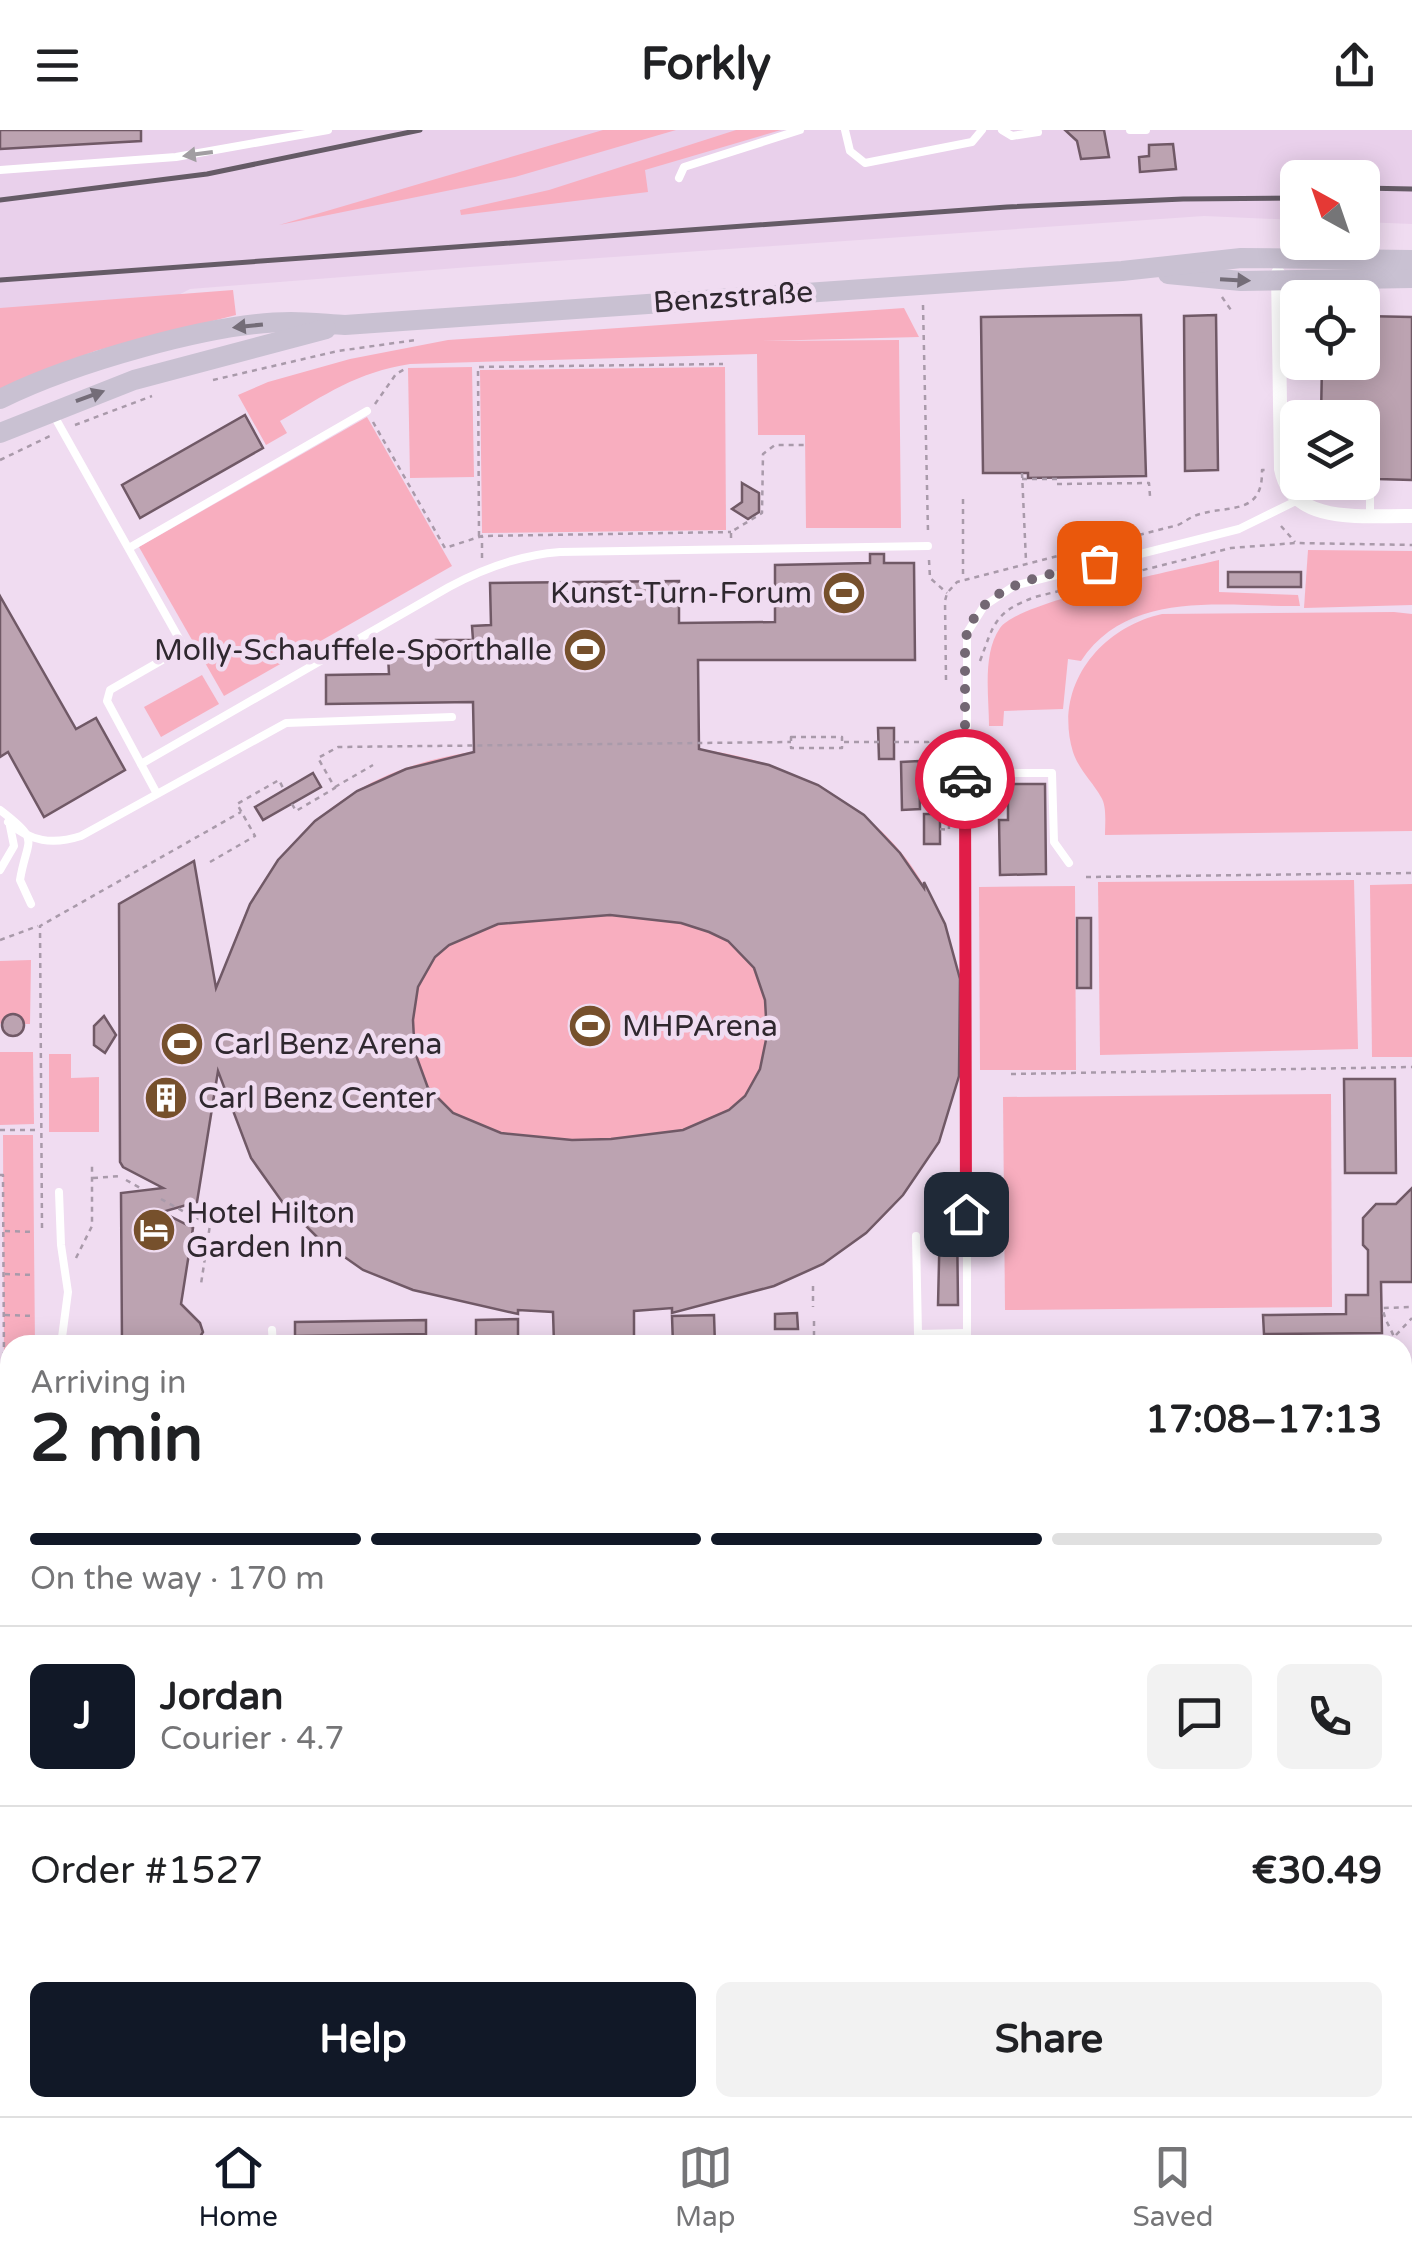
<!DOCTYPE html>
<html lang="en">
<head>
<meta charset="utf-8">
<style>
	:root { --surface:#fff; --page:#f2f2f2; --text:#202124; --muted:#757577; --line:#e0e0e0; --accent:#111827 }
	body { margin:0; font-family:"Varela Round",sans-serif; background:var(--page); color:var(--text); height:100vh; display:flex; flex-direction:column; font-size:38px; white-space:nowrap }
	* { box-sizing:border-box; margin:0 }
	p { font-size:32px; color:var(--muted) }
	.icon { flex:none; width:55px; height:55px; fill:none; stroke:currentColor; stroke-width:2; stroke-linecap:round; stroke-linejoin:round }
	.map { position:relative; flex:1; overflow:hidden }
	.details { position:absolute; left:0px; top:1205px; width:1412px; height:782px; display:flex; flex-direction:column; background:var(--surface); border-radius:30px 30px 0 0; box-shadow:0 5px 25px #0003 }
	.details>* { flex:none }
	.needle { width:65px; rotate:320deg }
	.fabs { position:absolute; left:1280px; top:30px; display:grid; gap:20px }
	.fabs a { display:grid; place-items:center; width:100px; height:100px; border-radius:15px; background:var(--surface); box-shadow:0 5px 25px #0003; font-size:50px }
	.pin { position:absolute; display:grid; place-items:center; width:85px; height:85px; color:#fff; margin:-42px; border-radius:20px; box-shadow:0 5px 15px #0006 }
	.courier { position:absolute; display:grid; place-items:center; width:100px; height:100px; margin:-50px; border:8px solid #e11d48; border-radius:50%; background:#fff; color:#222; box-shadow:0 2px 12px #0007 }
	.overview em { font-style:normal; font-weight:700 }
	.overview div { display:flex; flex-direction:column-reverse }
	.overview { display:flex; align-items:center; justify-content:space-between; height:170px; padding:0 30px }
	h1 { font-size:65px; font-weight:700; line-height:75px }
	.bar { display:grid; grid-template-columns:repeat(4,1fr); gap:15px 10px; align-content:center; height:120px; padding:0 30px }
	.bar i { height:12px; border-radius:8px; background:var(--line) }
	.bar .on { background:var(--accent) }
	.bar p { grid-column:span 4 }
	.line { display:flex; align-items:center; gap:25px; padding:0 30px; border-top:2px solid var(--line) }
	.line div { flex:1 }
	.round { display:grid; place-items:center; flex:none; width:105px; height:105px; border-radius:15px; background:var(--page) }
	.button { display:flex; gap:20px; margin-top:auto; padding:20px 30px }
	.button a { flex:1; height:115px; border-radius:15px; background:var(--accent); color:#fff; font-size:40px; font-weight:700; line-height:115px; text-align:center }
	.button a+a { background:var(--page); color:var(--text) }
	header { display:flex; justify-content:space-between; align-items:center; height:130px; padding:0 30px; background:var(--surface); font-size:45px; font-weight:700 }
	.menu { display:flex; justify-content:space-around; align-items:center; height:140px; border-top:2px solid var(--line); background:var(--surface); font-size:28px; color:var(--muted) }
	.menu a { display:grid; justify-items:center; gap:5px }
	.menu .on { color:var(--accent) }
	.map>svg:first-child { display:block }
</style>
</head>
<body>
<header><svg class="icon" aria-label="menu" viewBox="0 0 24 24"><path d="M4 6h16M4 12h16M4 18h16"/></svg>Forkly<svg class="icon" aria-label="share" viewBox="0 0 24 24"><path d="M12 15V3M7 8l5-5 5 5M5 13v7h14v-7"/></svg></header>
<div class="map">
<svg width="1412" height="1986" viewBox="0 0 1412 1986">
	<rect width="100%" height="100%" fill="#f0dcf1"/>
	<g fill="#e9d0eb">
		<path d="M0 0H1412V94L1363 92 1362 48H1298L1297 90 1204 86 470 137 190 159 16 250 0 254Z"/>
		<path d="M1402 1355H1412V1986H1296L1295 1978H1402Z"/>
	</g>
	<g fill="#f8aebf">
		<path d="M603 0H676L515 47 279 95Z"/>
		<path d="M736 0H781L645 40 648 62 461 85 460 80 549 60Z"/>
		<path d="M233 160 236 185 95 221 0 259V178Z"/>
		<path d="M904 178 919 207 757 211 899 210 901 398H806L805 305H758L757 224 410 234C357 242 325 265 280 291L287 303 266 315 238 265 268 252 350 229 448 210Z"/>
		<path d="M472 237 474 347 410 348 408 238Z"/>
		<path d="M725 237 726 400 482 403 480 240Z"/>
		<path d="M367 287 452 436 224 566 139 417Z"/>
		<path d="M1308 420 1412 421V475L1304 478Z"/>
		<path d="M1219 430V462L1298 465 1300 476C1225 477 1129 458 1081 531L1068 529 1063 579 1004 581 1003 596H989C989 566 982 524 1000 498 1019 471 1179 440 1219 430Z"/>
		<path d="M1394 482 1412 484V701L1105 705C1105 694 1107 676 1101 667 1092 651 1079 640 1073 622 1053 556 1100 498 1162 484Z"/>
		<path d="M202 545 219 574 161 607 144 577Z"/>
		<path d="M665 614C699 619 736 623 769 635 788 642 807 655 825 665 837 671 851 677 862 685 888 703 916 737 929 766 935 778 937 794 941 807 947 826 957 847 959 867 970 953 931 1049 865 1104 767 1185 579 1196 459 1170 385 1155 317 1123 273 1059 265 1048 255 1037 250 1024 242 998 239 968 234 941 230 918 220 891 222 868 230 783 283 706 355 662 447 606 562 616 665 614Z"/>
		<path d="M1354 750 1358 919 1100 925 1098 752Z"/>
		<path d="M1412 754V927H1372L1370 755Z"/>
		<path d="M1075 756 1076 940H980L979 757Z"/>
		<path d="M31 830 30 894H24L18 886 12 884 0 894V831Z"/>
		<path d="M0 922H33L34 994 0 995Z"/>
		<path d="M49 924H71V948L99 947V1002H49Z"/>
		<path d="M1331 964 1332 1177 1005 1180 1003 967Z"/>
		<path d="M3 1005H33L35 1215H10V1234H4Z"/>
		<path d="M0 1797H10V1978H79L80 1986H0Z"/>
		<path d="M87 1978H540L539 1986H87Z"/>
		<rect x="569" y="1978" width="173" height="8"/>
	</g>
	<g fill="#bca3b1" stroke="#705966" stroke-width="2.5" fill-rule="evenodd">
		<path d="M0 0H141V11L0 19Z"/>
		<path d="M1065 0H1104L1109 27 1081 29 1077 11Z"/>
		<path d="M1173 14 1176 39 1140 42 1139 27 1149 26V15Z"/>
		<path d="M1141 185 1146 346 1028 348V343H983L981 187Z"/>
		<path d="M1216 185 1218 340 1185 341 1184 186Z"/>
		<path d="M1362 186 1412 187V350L1378 349 1371 342 1362 349V288H1321L1322 232H1362Z"/>
		<path d="M245 285 263 318 140 388 122 355Z"/>
		<path d="M742 353 759 363V382L748 389 732 379 742 372Z"/>
		<path d="M870 424H884V433H914L915 530H698L699 619 769 635 818 655 864 685 900 723 924 758V752L945 794 960 849 959 946 939 1012 903 1065 866 1103 823 1134 774 1156 672 1183V1178L634 1181V1215H558L554 1214 553 1182 518 1180V1184L413 1160 363 1140 319 1109 283 1073 251 1028 218 941 197 1072 162 1082 193 1098 181 1174 200 1193 203 1202 195 1215H122L121 1063 163 1058 123 1037 120 1032 119 774 194 731 216 858 250 774 278 730 315 691 357 661 406 639 474 622 473 572 326 574V545L389 544 388 526 419 525V515H436V510H473L472 496 491 495 490 453 679 451V493L775 492V435L870 433ZM610 785 681 793 709 802 728 811 754 838 765 870 767 905 760 939 745 966 729 980 683 1000 611 1009 572 1010 501 1003 453 983 428 958 417 928 414 909 413 890 418 857 435 827 449 815 498 794Z"/>
		<rect x="1228" y="442" width="73" height="15"/>
		<path d="M0 466 76 599 96 588 125 640 44 687 8 622 0 627Z"/>
		<path d="M878 598H894V629H879Z"/>
		<path d="M919 631 920 679 902 680 901 632Z"/>
		<path d="M313 643 321 657 263 690 255 677Z"/>
		<path d="M1008 654H1045L1046 744 1000 745 999 690H1008Z"/>
		<rect x="924" y="684" width="16" height="30"/>
		<rect x="1077" y="788" width="14" height="70"/>
		<circle cx="13" cy="895" r="11"/>
		<path d="M104 886 116 905 105 923 94 915V896Z"/>
		<path d="M1344 949H1395L1396 1043H1345Z"/>
		<path d="M1412 1058V1152H1381L1382 1203 1264 1204 1263 1185 1346 1184V1165H1368V1120L1363 1115V1088L1376 1074H1396Z"/>
		<path d="M940 1089H957L958 1175H938Z"/>
		<path d="M797 1183 798 1199H775V1184Z"/>
		<path d="M714 1185 715 1215H673L672 1186Z"/>
		<path d="M518 1189V1215H476V1190Z"/>
		<path d="M426 1190V1204L295 1206V1192Z"/>
	</g>
	<g fill="none" stroke-linecap="round" stroke-linejoin="round">
		<g stroke="#a99aaa" stroke-width="2.5" stroke-dasharray="5 5" stroke-linecap="butt">
			<path d="M1222 167 1233 183"/>
			<path d="M923 175 928 402"/>
			<path d="M213 250 338 221 416 210"/>
			<path d="M375 274 396 244 405 239"/>
			<path d="M373 292 445 418 482 406 731 402"/>
			<path d="M75 295 152 266"/>
			<path d="M0 330 50 306"/>
			<path d="M1022 343 1026 431"/>
			<path d="M1022 349H1057V354L1149 353 1150 366"/>
			<path d="M963 369V448"/>
			<path d="M1281 396 1295 412"/>
			<path d="M479 406 478 237 723 234"/>
			<path d="M731 408V402L762 383 763 324 775 315H804"/>
			<path d="M482 428V406"/>
			<path d="M929 430 930 448 947 463"/>
			<path d="M980 531C994 494 994 482 1035 467L1231 418 1296 413 1412 415"/>
			<path d="M946 550 945 471 947 463 957 452 1178 395C1186 391 1192 386 1200 384 1231 375 1263 385 1262 340H1265"/>
			<rect x="791" y="607" width="51" height="11"/>
			<path d="M844 612H879"/>
			<path d="M894 612H928L929 659"/>
			<path d="M335 657 373 635"/>
			<path d="M919 659H948"/>
			<path d="M292 674 296 681 335 658 318 628 338 617 791 612"/>
			<path d="M940 699 949 700 948 659"/>
			<path d="M210 732 255 706 237 674 279 650 284 660"/>
			<path d="M1086 747 1412 743"/>
			<path d="M0 810 38 796"/>
			<path d="M1011 944 1412 937"/>
			<path d="M0 1000H38"/>
			<path d="M0 1045H3L4 1234"/>
			<path d="M93 1048 120 1046"/>
			<path d="M126 1050 142 1059"/>
			<path d="M161 1069 188 1084"/>
			<path d="M195 1087 210 1095 201 1154"/>
			<path d="M42 1098 40 796 241 682"/>
			<path d="M5 1101 35 1102"/>
			<path d="M76 1128 92 1096V1034"/>
			<path d="M5 1144 35 1145"/>
			<path d="M813 1156V1177"/>
			<path d="M5 1185 35 1186"/>
			<path d="M1396 1205 1412 1188"/>
			<path d="M814 1206V1189"/>
			<path d="M1395 1215C1395 1201 1384 1193 1383 1178L1412 1177"/>
			<path d="M0 1255H10"/>
			<path d="M1402 1358H1412"/>
			<path d="M1402 1398 1412 1396"/>
			<path d="M1402 1457 1412 1465"/>
			<path d="M1402 1519 1412 1518"/>
			<path d="M564 1978V1986"/>
			<path d="M745 1978V1986"/>
			<path d="M821 1978V1986"/>
		</g>
		<g stroke="#fff" stroke-width="8">
			<path d="M845 0 850 21 865 33 972 12 982 0"/>
			<path d="M1002 0 1012 6 1038 2"/>
			<path d="M1130 0H1146"/>
			<path d="M0 40 176 27 328 0"/>
			<path d="M679 48 684 37 800 0"/>
			<path d="M53 284 181 512 178 521 110 560 107 571 156 662"/>
			<path d="M1281 288H1298"/>
			<path d="M1370 385V349"/>
			<path d="M129 418 367 281"/>
			<path d="M141 634 449 457C484 438 520 425 560 422L928 416"/>
			<path d="M965 643H1052L1054 712 1069 733"/>
			<path d="M0 680C42 712 27 707 20 750L31 774"/>
			<path d="M8 692C30 712 53 715 81 706L286 593 452 587"/>
			<path d="M0 740 14 716 10 696"/>
			<path d="M59 1062 61 1115 68 1162 61 1215"/>
			<path d="M916 1106 918 1204 967 1203"/>
			<path d="M272 1200 273 1215"/>
			<path d="M967 1215V503L984 476 1014 456 1239 399 1298 370"/>
			<path d="M0 1650H10"/>
		</g>
		<g stroke="#fff" stroke-width="14">
			<path d="M1278 143 1281 339C1292 397 1367 385 1412 386"/>
			<path d="M1402 1304H1412"/>
			<path d="M0 1324H10"/>
			<path d="M1286 1978V1986"/>
		</g>
		<g stroke="#c9c1d2" stroke-width="20">
			<path d="M1168 144 1241 151 1412 148"/>
			<path d="M0 269C71 234 212 192 291 192 309 192 327 194 345 195L1122 141 1241 128 1412 130"/>
			<path d="M0 303 134 250 326 199"/>
		</g>
		<g stroke="#655b66" stroke-width="5">
			<path d="M1362 58 1412 59"/>
			<path d="M0 70 207 44 420 0"/>
			<path d="M0 150 1007 77 1183 69 1298 68"/>
		</g>
	</g>
	<defs><path id="oneway-solid" d="M-6-.8H1V-3.2L6.5 0L1 3.2V.8H-6Z" transform="scale(2.5)"/></defs>
	<use fill="#a19ea1" href="#oneway-solid" transform="translate(198 24) rotate(172)"/>
	<g fill="#746d78">
		<use href="#oneway-solid" transform="translate(1235 150) rotate(3)"/>
		<use href="#oneway-solid" transform="translate(248 196) rotate(174)"/>
		<use href="#oneway-solid" transform="translate(90 266) rotate(-20)"/>
	</g>
	<g fill="none" stroke-linecap="round" stroke-linejoin="round">
		<path stroke="#736773" stroke-width="10" stroke-dasharray="0 18" d="M965 649V512C976 452 1050 445 1099 433"/>
		<path stroke="#e11d48" stroke-width="12" d="M965 649 966 1084"/>
	</g>
	<defs>
		<g id="stadium-disc" transform="scale(2.25)"><circle r="9.5" fill="#76502c" stroke="#f0dcf1"/><path d="M0-5a6.5 5 0 1 0 0 10a6.5 5 0 1 0 0-10ZM-3.5-1.8h7v3.6h-7Z" fill="#fff"/></g>
		<g id="building-disc" transform="scale(2.25)"><circle r="9.5" fill="#76502c" stroke="#f0dcf1"/><path d="M-4-6H4V6H1V3H-1V6H-4ZM-2.5-4.3h1.7v1.8h-1.7ZM.8-4.3h1.7v1.8H.8ZM-2.5-1h1.7V.8h-1.7ZM.8-1h1.7V.8H.8Z" fill="#fff"/></g>
		<g id="hotel-disc" transform="scale(2.25)"><circle r="9.5" fill="#76502c" stroke="#f0dcf1"/><path d="M-6-4.5h1.5V1H6V5H4.5V3h-9V5H-6ZM-4 0a1.8 1.8 0 1 1 3.6 0ZM.5 0V-2.5h3Q6-2.5 6 0Z" fill="#fff"/></g>
	</defs>
	<g fill-rule="evenodd">
		<use href="#stadium-disc" x="844" y="463"/>
		<use href="#stadium-disc" x="585" y="520"/>
		<use href="#stadium-disc" x="590" y="896"/>
		<use href="#stadium-disc" x="182" y="914"/>
		<use href="#building-disc" x="166" y="968"/>
		<use href="#hotel-disc" x="154" y="1100"/>
	</g>
	<g text-anchor="middle" stroke-width="9" stroke-linejoin="round" paint-order="stroke">
		<g font-size="30" fill="#2f282f" stroke="#f0dcf1">
			<text transform="translate(733 167) rotate(-4)" y="10">Benzstraße</text>
		</g>
		<g font-size="30" fill="#2f282f" stroke="#f0dcf1" text-anchor="start">
			<text x="812" y="473" text-anchor="end">Kunst-Turn-Forum</text>
			<text x="552" y="530" text-anchor="end">Molly-Schauffele-Sporthalle</text>
			<text x="622" y="906">MHPArena</text>
			<text x="214" y="924">Carl Benz Arena</text>
			<text x="198" y="978">Carl Benz Center</text>
			<text x="186" y="1093">Hotel Hilton<tspan x="186" dy="34">Garden Inn</tspan></text>
		</g>
	</g>
</svg>
<div class="fabs">
<a><svg class="needle" viewBox="-14 -14 28 28"><path d="M0-13l5 13h-10z" fill="#e53935"/><path d="M0 13l5-13h-10z" fill="#757577"/></svg></a>
<a><svg class="icon" aria-label="locate" viewBox="0 0 24 24"><circle cx="12" cy="12" r="6"/><path d="M12 2v4M12 18v4M2 12h4M18 12h4"/></svg></a>
<a><svg class="icon" aria-label="layers" viewBox="0 0 24 24"><path d="M12 4l9 5-9 5-9-5zM3 14l9 5 9-5"/></svg></a>
</div>
<div class="pin" style="left:1099px;top:433px;background:#ea580c"><svg class="icon" aria-label="bag" viewBox="0 0 24 24"><path d="M5 8h14l-1 12H6zM9 8a3 3 0 0 1 6 0"/></svg></div>
<div class="pin" style="left:966px;top:1084px;background:#1f2937"><svg class="icon" aria-label="home" viewBox="0 0 24 24"><path d="M3 11l9-7 9 7M6 9v11h12V9"/></svg></div>
<div class="courier" style="left:965px;top:649px"><svg class="icon" aria-label="car" viewBox="0 0 24 24"><path d="M5 17H2v-5l4-1 3-4h7l3 4 3 1v5h-3M9 17h6M6 11h13"/><circle cx="7" cy="17" r="2"/><circle cx="17" cy="17" r="2"/></svg></div>
<section class="details">
<div class="overview"><div><h1>2 min</h1><p>Arriving in</p></div><em>17:08–17:13</em></div>
<div class="bar"><i class="on"></i><i class="on"></i><i class="on"></i><i></i><p>On the way · 170 m</p></div>
<div class="line" style="height:180px"><b class="round" style="background:var(--accent);color:#fff">J</b><div><b>Jordan</b><p>Courier · 4.7</p></div><a class="round"><svg class="icon" aria-label="chat" viewBox="0 0 24 24"><path d="M4 5h16v11H9l-5 4z"/></svg></a><a class="round"><svg class="icon" aria-label="phone" viewBox="0 0 24 24"><path d="M5 4h4l2 5-3 2q2 4 5 5l2-3 5 2v4C11 20 4 13 5 4z"/></svg></a></div>
<div class="line" style="height:130px"><div>Order #1527</div><b>€30.49</b></div>
<div class="button"><a>Help</a><a>Share</a></div>
</section>
</div>
<nav class="menu">
<a class="on"><svg class="icon" aria-label="home" viewBox="0 0 24 24"><path d="M3 11l9-7 9 7M6 9v11h12V9"/></svg>Home</a>
<a><svg class="icon" aria-label="map" viewBox="0 0 24 24"><path d="M3 6l6-2 6 2 6-2v14l-6 2-6-2-6 2zM9 4v14M15 6v14"/></svg>Map</a>
<a><svg class="icon" aria-label="saved" viewBox="0 0 24 24"><path d="M7 4h10v16l-5-4-5 4z"/></svg>Saved</a>
</nav>
</body>
</html>
